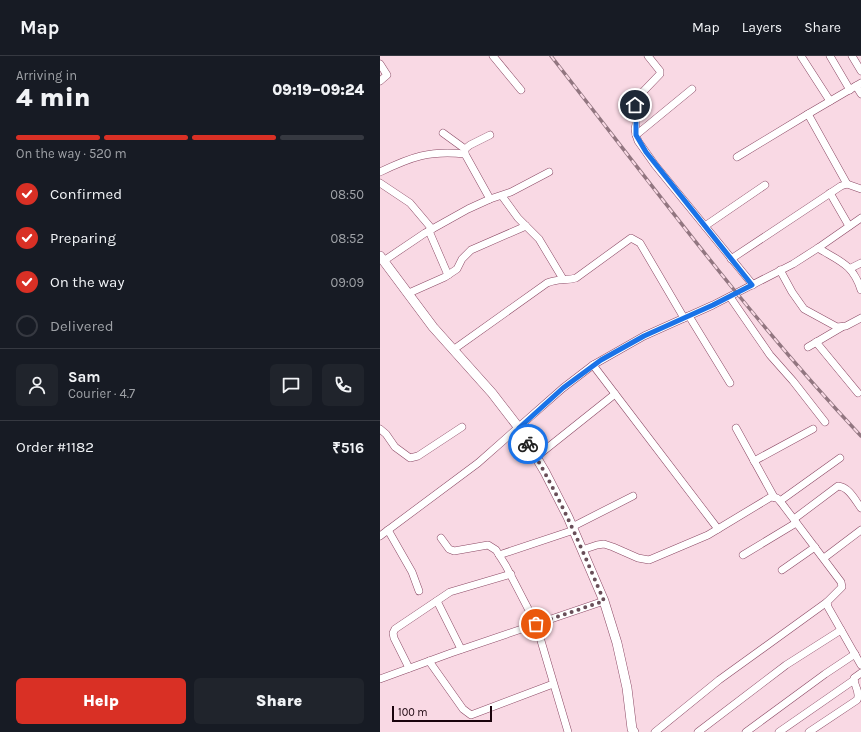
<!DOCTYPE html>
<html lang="en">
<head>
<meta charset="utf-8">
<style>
	:root { --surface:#171b24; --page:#20242c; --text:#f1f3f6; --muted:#9ea1a6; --line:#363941; --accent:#d93025 }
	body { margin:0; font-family:Karla,sans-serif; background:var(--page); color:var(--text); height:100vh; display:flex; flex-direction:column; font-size:15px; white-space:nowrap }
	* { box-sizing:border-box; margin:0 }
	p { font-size:13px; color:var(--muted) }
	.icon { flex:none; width:22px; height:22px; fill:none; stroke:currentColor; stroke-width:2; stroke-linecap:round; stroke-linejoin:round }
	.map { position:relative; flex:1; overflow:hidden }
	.drawer { display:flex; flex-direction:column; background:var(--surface); width:380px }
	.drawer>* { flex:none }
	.scale { position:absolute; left:12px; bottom:10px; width:100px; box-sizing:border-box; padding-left:4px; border:2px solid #1a030c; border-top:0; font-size:11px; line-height:14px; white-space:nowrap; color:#1a030c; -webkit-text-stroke:3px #f9d9e4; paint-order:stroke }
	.pin { position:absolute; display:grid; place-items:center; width:34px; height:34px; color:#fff; margin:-17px; border:2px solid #fff; border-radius:50%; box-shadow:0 1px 4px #0007 }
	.courier { position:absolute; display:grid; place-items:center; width:40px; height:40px; margin:-20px; border:3px solid #1a73e8; border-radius:50%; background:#fff; color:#222; box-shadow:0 1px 5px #0007 }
	.overview em { font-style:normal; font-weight:800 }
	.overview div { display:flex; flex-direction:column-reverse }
	.overview { display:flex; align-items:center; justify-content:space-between; height:68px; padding:0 16px }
	h1 { font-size:26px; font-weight:800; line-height:30px }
	.bar { display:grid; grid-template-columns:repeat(4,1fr); gap:6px 4px; align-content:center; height:48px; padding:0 16px }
	.bar i { height:5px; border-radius:3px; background:var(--line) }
	.bar .current { background:var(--accent) }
	.bar p { grid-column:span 4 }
	.line { display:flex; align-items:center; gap:10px; padding:0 16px; border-top:1px solid var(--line) }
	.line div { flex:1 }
	.round { display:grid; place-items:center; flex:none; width:42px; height:42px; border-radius:6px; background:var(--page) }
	ol { padding:0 16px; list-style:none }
	li { display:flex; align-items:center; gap:12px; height:44px }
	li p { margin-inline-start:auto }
	li .icon { padding:4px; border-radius:50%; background:var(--accent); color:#fff; stroke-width:4 }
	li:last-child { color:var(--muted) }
	li i { width:22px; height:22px; border:2px solid var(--line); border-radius:50% }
	.primary-button { display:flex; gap:8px; margin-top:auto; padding:8px 16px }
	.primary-button a { flex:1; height:46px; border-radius:6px; background:var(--accent); color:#fff; font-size:16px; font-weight:800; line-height:46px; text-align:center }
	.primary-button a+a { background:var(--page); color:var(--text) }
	header { display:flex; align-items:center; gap:24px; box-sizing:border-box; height:56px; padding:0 20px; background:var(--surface); border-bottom:1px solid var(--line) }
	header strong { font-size:19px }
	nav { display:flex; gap:22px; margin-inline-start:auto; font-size:14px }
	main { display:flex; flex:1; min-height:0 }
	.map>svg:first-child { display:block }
</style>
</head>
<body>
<header>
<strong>Map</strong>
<nav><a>Map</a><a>Layers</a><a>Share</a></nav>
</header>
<main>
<section class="drawer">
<div class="overview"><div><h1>4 min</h1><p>Arriving in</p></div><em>09:19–09:24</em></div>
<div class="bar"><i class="current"></i><i class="current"></i><i class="current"></i><i></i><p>On the way · 520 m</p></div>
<ol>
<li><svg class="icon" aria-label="check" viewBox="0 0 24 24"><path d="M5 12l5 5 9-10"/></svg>Confirmed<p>08:50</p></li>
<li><svg class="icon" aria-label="check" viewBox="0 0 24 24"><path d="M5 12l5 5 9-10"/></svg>Preparing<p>08:52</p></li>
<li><svg class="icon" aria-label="check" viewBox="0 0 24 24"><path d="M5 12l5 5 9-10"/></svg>On the way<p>09:09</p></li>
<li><i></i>Delivered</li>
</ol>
<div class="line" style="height:72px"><a class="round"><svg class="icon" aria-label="person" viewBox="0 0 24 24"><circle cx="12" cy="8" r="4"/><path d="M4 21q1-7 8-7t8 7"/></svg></a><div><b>Sam</b><p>Courier · 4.7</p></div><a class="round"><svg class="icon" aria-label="chat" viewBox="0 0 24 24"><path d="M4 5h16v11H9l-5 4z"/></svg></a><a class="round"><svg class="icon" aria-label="phone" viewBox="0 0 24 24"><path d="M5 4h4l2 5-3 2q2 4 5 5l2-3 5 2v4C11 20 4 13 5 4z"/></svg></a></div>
<div class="line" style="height:52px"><div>Order #1182</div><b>₹516</b></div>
<div class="primary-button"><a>Help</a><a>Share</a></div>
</section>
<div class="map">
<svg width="481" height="676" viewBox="0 0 481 676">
	<rect width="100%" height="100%" fill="#f9d9e4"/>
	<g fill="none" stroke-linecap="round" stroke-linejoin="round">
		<g stroke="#8b4864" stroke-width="8">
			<g id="minor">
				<path d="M113 0 141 34"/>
				<path d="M268 0 280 15V18L256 43 255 49 256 68 255 73 256 79 258 85 275 109 373 229"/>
				<path d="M421 0 450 45"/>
				<path d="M450 0 470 34"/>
				<path d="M472 0 481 15"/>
				<path d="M0 8 7 19 0 25"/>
				<path d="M476 30 481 38"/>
				<path d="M428 58 467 128"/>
				<path d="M63 77 85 93"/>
				<path d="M110 79 90 89 85 93V98L110 143"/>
				<path d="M256 79 312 33"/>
				<path d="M357 101 428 58 481 27"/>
				<path d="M0 116C31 101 50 94 85 98"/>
				<path d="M0 127 30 147 52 173"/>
				<path d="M450 137 469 170"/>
				<path d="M122 140 138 162 159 183 183 223"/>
				<path d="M325 170 385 129"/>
				<path d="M49 175 68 219"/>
				<path d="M438 192C459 205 473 208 481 234"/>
				<path d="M351 203 461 130 467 128 481 133"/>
				<path d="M5 204 45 177 88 153 110 143 131 136 169 116"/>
				<path d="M471 212 481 207"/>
				<path d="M400 214 412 236 424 253 457 271 466 270 481 262"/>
				<path d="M29 237 65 221 77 213 82 203 91 194 146 170"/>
				<path d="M350 241 390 299 413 325 445 366"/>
				<path d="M309 260 350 327"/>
				<path d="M436 286 478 337"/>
				<path d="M428 291 462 271"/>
				<path d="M73 294 167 227C178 222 185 225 196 222L251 182 260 187 304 262"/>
				<path d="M213 309 338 473"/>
				<path d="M356 372 394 441"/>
				<path d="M0 373 6 378 15 391 30 402 38 400 82 371"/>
				<path d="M156 401 235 338"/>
				<path d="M374 405 433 373"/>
				<path d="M400 445 460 402"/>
				<path d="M414 463 458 430C469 431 475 444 481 452"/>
				<path d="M192 471 253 440"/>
				<path d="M8 474 32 516 39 535"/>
				<path d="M0 480 98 407 183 332 213 309 264 280 333 249 413 208 438 192 481 162"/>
				<path d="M61 482 69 493 74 495 108 489 116 494 126 510 156 568 188 676"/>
				<path d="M202 494 217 489 224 488 233 491 258 502 269 504 328 479 391 441 397 442 400 445 461 526 462 531 447 546 448 551 481 609"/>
				<path d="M119 499 194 474"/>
				<path d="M363 499 416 467"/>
				<path d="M444 502 481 474"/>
				<path d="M402 514 435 491"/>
				<path d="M57 545 81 593"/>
				<path d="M49 605 83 653 91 659 173 628"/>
				<path d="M29 612 14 582 13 577 15 573 70 536 131 518"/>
				<path d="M0 623 71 597 224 545"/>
				<path d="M275 676 339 624 447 546"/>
				<path d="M318 676 406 609 461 574"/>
				<path d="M366 676 445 618 475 598"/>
				<path d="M399 676 474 624"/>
				<path d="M429 676 477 644C481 636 474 631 474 622L481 617"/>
			</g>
		</g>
		<g stroke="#8b4864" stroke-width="10">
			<path id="major" d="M0 200 53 271 112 337 139 372 165 416 188 461 224 545 237 587 247 632 252 673 254 676"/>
		</g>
		<use href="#minor" stroke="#fff" stroke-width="7"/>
		<use href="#major" stroke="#fff" stroke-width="9"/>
		<g stroke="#927680" stroke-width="3.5">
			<path id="rail" d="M171 0C272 129 369 261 481 380"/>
		</g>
		<use href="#rail" stroke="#f9d9e4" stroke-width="2" stroke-dasharray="6" stroke-linecap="butt"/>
	</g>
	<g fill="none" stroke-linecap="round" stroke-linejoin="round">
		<path stroke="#684e58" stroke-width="4" stroke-dasharray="0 7.2" d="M148 388C179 438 201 491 224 545L156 568"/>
		<path stroke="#1a73e8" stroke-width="5" d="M148 388 139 372 183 332 221 304 264 280 333 249 372 229 266 96 256 79V63L255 49"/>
	</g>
</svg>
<div class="scale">100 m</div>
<div class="pin" style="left:156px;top:568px;background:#ea580c"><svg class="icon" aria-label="bag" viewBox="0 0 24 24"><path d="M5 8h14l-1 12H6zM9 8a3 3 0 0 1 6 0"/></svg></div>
<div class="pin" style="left:255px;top:49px;background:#1f2937"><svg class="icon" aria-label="home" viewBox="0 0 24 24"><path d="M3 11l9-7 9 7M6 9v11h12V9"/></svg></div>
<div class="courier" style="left:148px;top:388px"><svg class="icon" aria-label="bike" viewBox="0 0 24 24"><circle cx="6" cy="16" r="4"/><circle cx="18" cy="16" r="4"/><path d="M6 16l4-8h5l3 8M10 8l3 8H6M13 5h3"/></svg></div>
</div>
</main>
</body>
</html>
